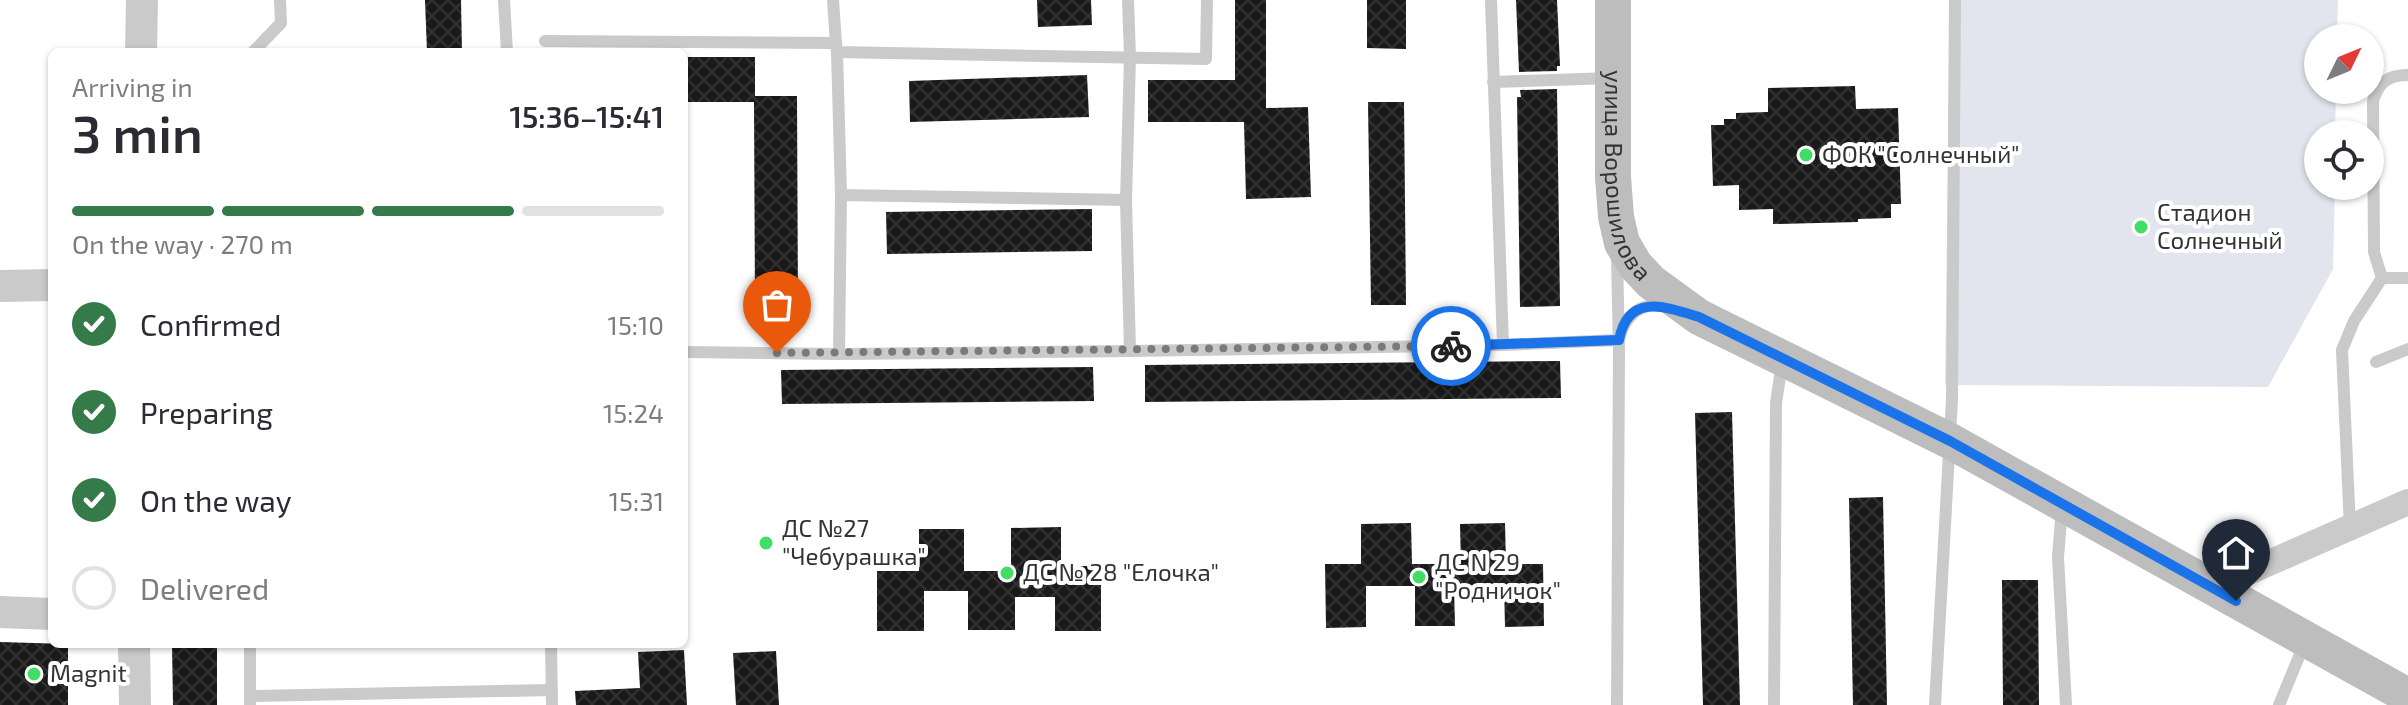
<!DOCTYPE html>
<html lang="en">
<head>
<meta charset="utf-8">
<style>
	:root { --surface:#fff; --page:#f7f7f7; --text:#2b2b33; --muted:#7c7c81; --line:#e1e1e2; --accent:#357b4a }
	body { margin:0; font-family:"Exo 2",sans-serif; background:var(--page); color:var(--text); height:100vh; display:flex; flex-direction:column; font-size:30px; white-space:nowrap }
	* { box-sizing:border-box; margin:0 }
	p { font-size:26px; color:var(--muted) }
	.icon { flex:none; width:44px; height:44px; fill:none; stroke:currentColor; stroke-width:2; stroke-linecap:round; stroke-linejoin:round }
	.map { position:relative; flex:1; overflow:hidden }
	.panel { position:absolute; left:48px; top:48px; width:640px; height:600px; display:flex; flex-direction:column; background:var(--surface); border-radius:12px; box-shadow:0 2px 6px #0004 }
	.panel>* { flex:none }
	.needle { width:52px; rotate:47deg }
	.tools { position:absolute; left:2304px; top:24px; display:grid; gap:16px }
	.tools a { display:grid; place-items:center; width:80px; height:80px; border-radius:50%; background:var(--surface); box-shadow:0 2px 6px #0004; font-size:40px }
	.pin { position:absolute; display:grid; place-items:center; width:68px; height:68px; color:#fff; margin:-82px -34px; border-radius:50% 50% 50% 0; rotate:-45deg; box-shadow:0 0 8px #0007 }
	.pin .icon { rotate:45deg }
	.courier { position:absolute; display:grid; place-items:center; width:80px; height:80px; margin:-40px; border:6px solid #1a73e8; border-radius:50%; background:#fff; color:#222; box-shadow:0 2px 10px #0007 }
	.summary em { font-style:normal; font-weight:600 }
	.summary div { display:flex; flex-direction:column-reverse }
	.summary { display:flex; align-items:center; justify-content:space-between; height:136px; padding:0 24px }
	h1 { font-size:52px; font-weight:600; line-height:60px }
	.bar { display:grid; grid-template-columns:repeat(4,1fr); gap:12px 8px; align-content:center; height:96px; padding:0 24px }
	.bar i { height:10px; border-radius:6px; background:var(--line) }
	.bar .on { background:var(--accent) }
	.bar p { grid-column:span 4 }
	ol { padding:0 24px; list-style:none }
	li { display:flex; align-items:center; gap:24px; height:88px }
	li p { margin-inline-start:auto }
	li .icon { padding:8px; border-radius:50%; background:var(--accent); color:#fff; stroke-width:4 }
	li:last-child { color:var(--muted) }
	li i { width:44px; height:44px; border:4px solid var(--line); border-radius:50% }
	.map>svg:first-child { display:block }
</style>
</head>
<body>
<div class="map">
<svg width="2408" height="705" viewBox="0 0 2408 705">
	<defs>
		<pattern id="building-cross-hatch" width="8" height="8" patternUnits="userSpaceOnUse" patternTransform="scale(2)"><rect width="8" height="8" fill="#1a1a1a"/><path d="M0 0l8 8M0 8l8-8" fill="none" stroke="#333"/></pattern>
	</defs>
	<rect width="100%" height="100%" fill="#fff"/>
	<path fill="#e2e5ee" d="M1950 0H2338L2337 38H2318V90H2336L2335 134H2318V186H2335L2333 269 2268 387 1945 385Z"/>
	<g fill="url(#building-cross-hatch)">
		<path d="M425 0H461L462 52H427Z"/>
		<path d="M1037 0H1091L1092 25 1038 27Z"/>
		<path d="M1235 0H1266V108L1308 107 1311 197 1246 199 1244 122H1148V80H1235Z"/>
		<path d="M1367 0H1406V49L1367 48Z"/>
		<path d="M1516 0H1557L1560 66H1557V71L1519 72Z"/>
		<path d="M684 57H755V96H797L798 306H755L754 102H684Z"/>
		<path d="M1087 75 1089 117 910 122 909 81Z"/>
		<path d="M1855 86 1856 109 1898 108 1901 204H1891V218L1858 219V222L1773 224V209L1739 210V185L1713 186 1711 125H1724V119H1736V113L1768 112V88Z"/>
		<path d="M1557 89 1560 306 1520 307 1517 97H1521L1520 90Z"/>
		<path d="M1368 102H1404L1406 305H1371Z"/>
		<path d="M1092 209V251L887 254 886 212Z"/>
		<path d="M1560 361 1561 398 1145 402V365Z"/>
		<path d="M1093 367 1094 401 782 404 781 370Z"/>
		<path d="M1732 412 1740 705H1703L1695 413Z"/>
		<path d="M1883 497 1887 705H1853L1849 498Z"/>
		<path d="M1411 523 1412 564H1461L1460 524 1505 523 1506 564H1543L1544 626 1505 627 1504 585 1454 586 1455 626H1415V586H1366V627L1326 628 1325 564H1361V524Z"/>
		<path d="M1061 527V566H1101V631H1055V597H1015V630H968V591H924V631H877V571H919V529H964V571H1011V528Z"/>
		<path d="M2002 580H2038L2039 705H2003Z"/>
		<path d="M0 642 68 644V705H0Z"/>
		<path d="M172 644H217V705H173Z"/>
		<path d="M684 650 687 705H576L575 691 640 688 638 652Z"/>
		<path d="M776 651 779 705H736L733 653Z"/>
	</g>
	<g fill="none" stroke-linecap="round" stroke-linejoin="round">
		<g stroke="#cacaca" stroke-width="12">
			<path d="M504 0 507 52"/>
			<path d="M833 0 836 43"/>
			<path d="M1128 0 1130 57 1126 200 1130 351"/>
			<path d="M1491 0 1503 345"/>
			<path d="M545 41 836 43 837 52 1206 59 1207 0"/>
			<path d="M253 52 281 23 280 0"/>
			<path d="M837 52 841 195 1126 200"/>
			<path d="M1493 82 1610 78"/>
			<path d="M1617 256 1619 350 1617 705"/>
			<path d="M2382 278 2374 252 2373 101C2379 82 2388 75 2408 75"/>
			<path d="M2382 278H2408"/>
			<path d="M684 352 839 354 1130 351 1503 345 1619 340C1624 316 1641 300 1668 307"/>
			<path d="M839 354 841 195"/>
			<path d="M2376 362 2408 349"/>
			<path d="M2062 508 2058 557 2066 705"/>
			<path d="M2350 528 2342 350 2354 321 2382 278"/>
			<path d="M551 644 552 705"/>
			<path d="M250 696 552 690"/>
			<path d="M250 705V644"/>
			<path d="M1774 705 1776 403 1782 363"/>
			<path d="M1935 705 1952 399 1955 0"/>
			<path d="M2279 705 2305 642"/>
		</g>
		<path stroke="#cacaca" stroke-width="26" d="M2212 588 2408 502"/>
		<g stroke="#cacaca" stroke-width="32">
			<path d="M141 52 142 0"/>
			<path d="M0 286 52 285"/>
			<path d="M0 612 52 614"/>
			<path d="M134 644 135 705"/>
		</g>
		<path stroke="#bdbdbd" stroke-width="36" id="s1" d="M1613 0V177L1616 217 1622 243 1635 265 1651 282 1699 317 1950 441 2408 696"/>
	</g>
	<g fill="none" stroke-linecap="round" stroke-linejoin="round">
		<path stroke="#7a7a7a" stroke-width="8" stroke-dasharray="0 14.4" d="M777 353 1451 346"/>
		<path stroke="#1a73e8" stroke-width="10" d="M1451 346 1619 340C1628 293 1664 306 1699 317L1950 441 2236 601"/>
	</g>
	<g fill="#42dd67" stroke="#fff" stroke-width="3">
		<circle cx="1806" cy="155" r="8"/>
		<circle cx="2141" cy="227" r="8"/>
		<circle cx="766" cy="543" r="8"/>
		<circle cx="1007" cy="573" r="8"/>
		<circle cx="1419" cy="577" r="8"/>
		<circle cx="34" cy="674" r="8"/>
	</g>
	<g text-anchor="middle" stroke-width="8" stroke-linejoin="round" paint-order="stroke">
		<g font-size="24" fill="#333" stroke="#fff" text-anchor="start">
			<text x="1822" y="163">ФОК "Солнечный"</text>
			<text x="2157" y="221">Стадион<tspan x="2157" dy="28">Солнечный</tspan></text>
			<text x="782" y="537">ДС №27<tspan x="782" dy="28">"Чебурашка"</tspan></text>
			<text x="1435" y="571">ДС N 29<tspan x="1435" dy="28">"Родничок"</tspan></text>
			<text x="1023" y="581">ДС № 28 "Елочка"</text>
			<text x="50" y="682">Magnit</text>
		</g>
		<g font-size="24" fill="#333" stroke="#fff">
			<text dy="8" stroke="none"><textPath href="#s1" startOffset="178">улица Ворошилова</textPath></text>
		</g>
	</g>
</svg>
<div class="tools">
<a><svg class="needle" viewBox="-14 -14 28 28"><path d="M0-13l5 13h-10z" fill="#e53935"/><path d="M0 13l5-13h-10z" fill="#7c7c81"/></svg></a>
<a><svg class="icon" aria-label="locate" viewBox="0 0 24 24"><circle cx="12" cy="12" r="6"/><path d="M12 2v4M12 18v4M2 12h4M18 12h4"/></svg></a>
</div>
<div class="pin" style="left:777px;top:353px;background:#ea580c"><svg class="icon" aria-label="bag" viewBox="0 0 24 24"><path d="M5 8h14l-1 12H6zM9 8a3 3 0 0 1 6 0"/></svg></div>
<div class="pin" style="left:2236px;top:601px;background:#1f2937"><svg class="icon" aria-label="home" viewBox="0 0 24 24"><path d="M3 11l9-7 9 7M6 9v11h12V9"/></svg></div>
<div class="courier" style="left:1451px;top:346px"><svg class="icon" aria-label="bike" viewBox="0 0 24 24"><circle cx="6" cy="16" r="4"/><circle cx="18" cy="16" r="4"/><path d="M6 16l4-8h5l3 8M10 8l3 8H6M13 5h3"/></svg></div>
<section class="panel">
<div class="summary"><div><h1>3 min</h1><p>Arriving in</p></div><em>15:36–15:41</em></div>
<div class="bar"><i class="on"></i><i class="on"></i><i class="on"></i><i></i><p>On the way · 270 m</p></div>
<ol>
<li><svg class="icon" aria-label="check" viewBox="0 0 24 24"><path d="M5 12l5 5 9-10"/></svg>Confirmed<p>15:10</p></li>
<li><svg class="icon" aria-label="check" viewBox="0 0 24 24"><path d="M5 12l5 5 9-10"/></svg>Preparing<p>15:24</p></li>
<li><svg class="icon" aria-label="check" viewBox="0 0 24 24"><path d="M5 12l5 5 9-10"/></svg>On the way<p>15:31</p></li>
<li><i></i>Delivered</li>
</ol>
</section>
</div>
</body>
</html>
